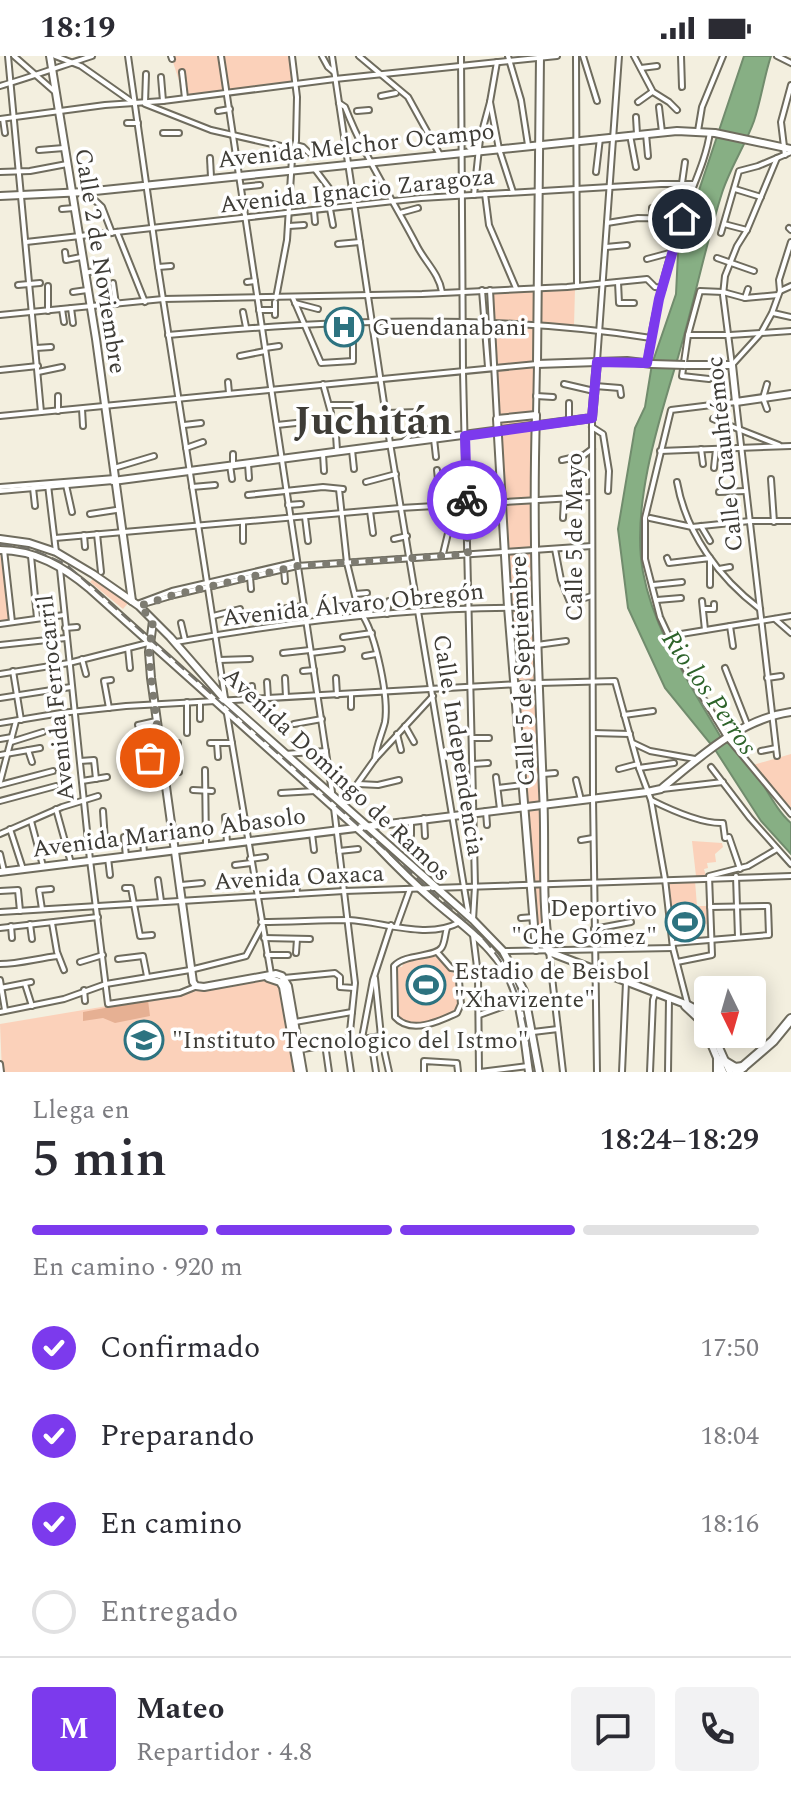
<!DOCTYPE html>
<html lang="es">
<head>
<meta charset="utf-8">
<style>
	:root { --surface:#fff; --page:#f2f2f3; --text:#2b2b33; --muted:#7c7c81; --line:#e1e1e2; --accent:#7c3aed }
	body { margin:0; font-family:Spectral,serif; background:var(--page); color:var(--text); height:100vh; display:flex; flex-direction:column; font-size:30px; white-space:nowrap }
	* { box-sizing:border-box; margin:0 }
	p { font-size:26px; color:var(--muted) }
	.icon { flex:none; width:44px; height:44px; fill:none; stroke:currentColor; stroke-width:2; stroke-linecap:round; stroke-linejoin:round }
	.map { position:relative; height:1016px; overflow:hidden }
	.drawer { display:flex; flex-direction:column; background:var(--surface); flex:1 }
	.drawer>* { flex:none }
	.needle { width:52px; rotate:175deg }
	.buttons { position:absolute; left:694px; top:920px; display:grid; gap:16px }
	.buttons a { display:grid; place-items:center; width:72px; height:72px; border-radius:8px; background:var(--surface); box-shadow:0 4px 20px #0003; font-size:40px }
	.pin { position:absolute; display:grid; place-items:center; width:68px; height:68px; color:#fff; margin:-34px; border:4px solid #fff; border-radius:50%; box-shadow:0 2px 8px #0007 }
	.courier { position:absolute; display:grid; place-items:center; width:80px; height:80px; margin:-40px; border:6px solid #7c3aed; border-radius:50%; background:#fff; color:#222; box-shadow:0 2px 10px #0007 }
	.overview em { font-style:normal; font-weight:600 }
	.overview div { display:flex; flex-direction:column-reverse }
	.overview { display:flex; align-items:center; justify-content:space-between; height:136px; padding:0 32px }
	h1 { font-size:52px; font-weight:600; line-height:60px }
	.bar { display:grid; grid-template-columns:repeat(4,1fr); gap:12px 8px; align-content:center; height:96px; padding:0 32px }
	.bar i { height:10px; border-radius:6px; background:var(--line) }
	.bar .active { background:var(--accent) }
	.bar p { grid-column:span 4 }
	.line { display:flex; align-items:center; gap:20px; padding:0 32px; border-top:2px solid var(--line) }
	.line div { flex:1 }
	.round { display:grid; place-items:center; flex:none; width:84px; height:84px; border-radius:8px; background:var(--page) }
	ol { padding:0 32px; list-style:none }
	li { display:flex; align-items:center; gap:24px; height:88px }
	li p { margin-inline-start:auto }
	li .icon { padding:8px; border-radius:50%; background:var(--accent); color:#fff; stroke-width:4 }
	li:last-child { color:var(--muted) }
	li i { width:44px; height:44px; border:4px solid var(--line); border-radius:50% }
	.status { display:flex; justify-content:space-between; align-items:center; height:56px; padding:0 40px; background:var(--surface); direction:ltr }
	.status svg { height:22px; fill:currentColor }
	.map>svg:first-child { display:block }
</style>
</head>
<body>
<div class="status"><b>18:19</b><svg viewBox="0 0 49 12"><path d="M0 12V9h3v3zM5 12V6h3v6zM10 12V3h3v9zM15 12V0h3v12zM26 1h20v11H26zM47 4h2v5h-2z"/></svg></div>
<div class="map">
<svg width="791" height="1016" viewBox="0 0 791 1016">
	<rect width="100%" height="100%" fill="#f3efdf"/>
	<g fill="#fbd1ba">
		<path d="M171 0H291L296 29 185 43Z"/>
		<path d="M575 233 574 270 538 268 537 308 494 312 490 234Z"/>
		<path d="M533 311V356L499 359 495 313Z"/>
		<path d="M536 359V552L549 896 535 872 497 363Z"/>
		<path d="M0 496 10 564 0 565Z"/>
		<path d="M93 523 129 546 123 553 90 526Z"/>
		<path d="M791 698V752L753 709Z"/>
		<path d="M692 785 722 787 723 791 715 798 716 806 707 807 708 812 704 813 706 820H696Z"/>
		<path d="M695 825 697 850H708L709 868 697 869 698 880 675 884 669 826Z"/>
		<path d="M434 900C447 909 460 919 460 937 459 944 456 950 457 957 432 967 423 973 397 963L393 940 397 910 402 911 404 906 417 901Z"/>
		<path d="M274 922 280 926 297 1016H2L0 968Z"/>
	</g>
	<path fill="#e6b093" d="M148 944 150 960 115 967 103 962 83 965V956Z"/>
	<path fill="#87af84" stroke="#718c6d" stroke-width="2" d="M744 0H771C764 21 761 44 754 65 745 90 730 112 722 137 704 194 693 252 676 308 658 367 631 453 643 516 654 577 693 632 723 685 751 693 768 748 791 767V798L761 765 714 692 665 632 628 552 618 473 635 372 645 351 652 308 676 238 678 197Z"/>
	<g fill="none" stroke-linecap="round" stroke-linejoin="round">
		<g stroke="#6f6c5e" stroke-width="8">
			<g id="street">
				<path d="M8 0 41 356"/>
				<path d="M14 0 54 35"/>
				<path d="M55 0 81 10 135 48"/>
				<path d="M128 0 158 211 225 642"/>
				<path d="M171 0 172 3"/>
				<path d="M221 0 332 736"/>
				<path d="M322 0 328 11 334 16"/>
				<path d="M332 0 390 387 468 855 466 858"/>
				<path d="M359 0 408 41 440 99"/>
				<path d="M461 0 463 316 475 830 473 864"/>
				<path d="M508 0 521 44 528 89"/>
				<path d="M576 0 577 230"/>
				<path d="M583 0 597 45"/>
				<path d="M634 0 653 36 669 46 677 54"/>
				<path d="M681 0 682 31"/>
				<path d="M777 0 791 7"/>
				<path d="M641 12 657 10"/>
				<path d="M182 16 185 42"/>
				<path d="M161 21 163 45"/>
				<path d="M0 30C31 21 61 10 92 0"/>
				<path d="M381 40 396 37"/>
				<path d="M490 46 499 93 513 136"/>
				<path d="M638 46 652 36"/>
				<path d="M145 47 146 18"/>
				<path d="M339 47 345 51C364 100 392 142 416 188 424 205 439 217 442 236"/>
				<path d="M145 48 211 74 294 93"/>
				<path d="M659 51 662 76"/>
				<path d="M218 55 230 53"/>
				<path d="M357 55 369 54"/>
				<path d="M636 61 637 78"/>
				<path d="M0 63 105 49 163 45 335 23 557 0"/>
				<path d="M3 63 5 77"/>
				<path d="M127 67H138"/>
				<path d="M698 75 702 51 723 0"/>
				<path d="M163 77H179"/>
				<path d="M646 78 648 100"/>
				<path d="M630 79 636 111"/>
				<path d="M295 89 303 91 309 97"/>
				<path d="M39 94 64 92"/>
				<path d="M785 99 781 66 791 29"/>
				<path d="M210 102 211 121"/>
				<path d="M314 112 329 132"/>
				<path d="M0 116 30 115 67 108"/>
				<path d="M596 116 600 82"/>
				<path d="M682 127 685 106"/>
				<path d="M241 131 260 129"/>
				<path d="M735 133 761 141"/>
				<path d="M86 136 102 151 112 177"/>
				<path d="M485 138 489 169 516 232"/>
				<path d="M474 139 480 83 490 46 497 6"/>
				<path d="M244 151 260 149"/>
				<path d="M652 152V163"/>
				<path d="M62 153 74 152"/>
				<path d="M330 153 333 169"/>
				<path d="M314 155 315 166"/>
				<path d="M400 157 418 152"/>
				<path d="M607 167 638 162 682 163"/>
				<path d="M724 168 747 174"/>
				<path d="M289 170 304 169"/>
				<path d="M789 172 791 174"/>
				<path d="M117 176 145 246"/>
				<path d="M721 177 739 115 758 110 791 96"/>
				<path d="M26 186 421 142 661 128H694"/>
				<path d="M338 188 360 186"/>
				<path d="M606 191 627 189"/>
				<path d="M65 196 66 204 81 201"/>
				<path d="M717 202 754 215"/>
				<path d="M647 203 673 196"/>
				<path d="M158 211 171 210"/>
				<path d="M85 217 103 213"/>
				<path d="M247 226 255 225"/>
				<path d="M618 226 619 247H634"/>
				<path d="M113 227 116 248"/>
				<path d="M18 229 40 227"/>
				<path d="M48 230V255"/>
				<path d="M482 234 488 311"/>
				<path d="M490 234 497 363"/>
				<path d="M780 235 791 230"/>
				<path d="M73 236 87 234"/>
				<path d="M276 242 287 184 292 102 296 85 297 41 292 0"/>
				<path d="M293 242 321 307 353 305V267"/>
				<path d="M745 242 748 233"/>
				<path d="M275 246V259"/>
				<path d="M295 247 318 253"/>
				<path d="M71 252 73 267"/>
				<path d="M62 253 64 266"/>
				<path d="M259 254H274"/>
				<path d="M243 256 246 271"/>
				<path d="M773 257 791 261"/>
				<path d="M0 259 163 243 422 238 567 231 647 223 655 231 663 232"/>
				<path d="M168 279C327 264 493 257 651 282"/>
				<path d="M688 279H730L791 275"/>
				<path d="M36 292 51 291"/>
				<path d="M265 292 279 290"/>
				<path d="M240 300 265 295"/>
				<path d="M597 305 619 0"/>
				<path d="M647 307C653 258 668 205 683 158 692 131 706 105 710 76"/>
				<path d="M732 309 723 239 725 220 737 190 747 174 777 102"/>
				<path d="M732 309 761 277 772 257 780 235 779 224 791 186"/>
				<path d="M0 314 38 310"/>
				<path d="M38 316 62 311"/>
				<path d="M709 323 682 320 688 279 700 235 723 236 745 242 778 239"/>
				<path d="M228 326 229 337"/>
				<path d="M323 328 331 357"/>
				<path d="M564 328 594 335"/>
				<path d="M767 328 763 342 767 353"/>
				<path d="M595 330 620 332 621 339"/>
				<path d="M58 340V355"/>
				<path d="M536 340 553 341"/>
				<path d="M569 347V365"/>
				<path d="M330 349H352"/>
				<path d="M82 353 83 370"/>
				<path d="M386 357 418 356"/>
				<path d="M0 360 537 308 536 359"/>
				<path d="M592 362 593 742 597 1016"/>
				<path d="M713 363 779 389"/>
				<path d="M184 369 201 367"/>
				<path d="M277 369 296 367"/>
				<path d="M592 371 603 378 609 415 608 435"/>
				<path d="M336 379 337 394"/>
				<path d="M434 383 436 401"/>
				<path d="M404 385 419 371 431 365"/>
				<path d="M186 392 203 386"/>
				<path d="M701 393 703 408"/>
				<path d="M352 394 354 413"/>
				<path d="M660 395 791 390"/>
				<path d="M233 398V408"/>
				<path d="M323 398 324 415"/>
				<path d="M562 404 584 399 592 393"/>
				<path d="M248 408 249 422"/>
				<path d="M230 409 232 423"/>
				<path d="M114 412 154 400"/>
				<path d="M714 412 716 393"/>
				<path d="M437 414 438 423 467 422"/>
				<path d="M771 423 774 466"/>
				<path d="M366 426 396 418"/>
				<path d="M677 426C686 477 719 522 760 553"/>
				<path d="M48 429 56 496"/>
				<path d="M66 429 72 456"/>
				<path d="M0 431 115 422"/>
				<path d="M192 431 215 429"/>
				<path d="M33 432 35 450"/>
				<path d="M339 433 347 507 360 560"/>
				<path d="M0 435 113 425"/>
				<path d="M719 436 746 435"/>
				<path d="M248 439 323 431 343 433"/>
				<path d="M288 449 301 448"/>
				<path d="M370 455 373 477"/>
				<path d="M90 458 116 454"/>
				<path d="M305 461 308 485"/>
				<path d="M563 462 564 443"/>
				<path d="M650 462 692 471 750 465H791"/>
				<path d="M243 466V485"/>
				<path d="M701 470 710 485"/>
				<path d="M97 478 101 516"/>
				<path d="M84 479 85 491"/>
				<path d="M55 482 400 452 591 441"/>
				<path d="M394 483 407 480"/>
				<path d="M555 493 561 524 570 546 592 540"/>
				<path d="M4 494 12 566"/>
				<path d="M443 498 450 469"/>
				<path d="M31 500 37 562"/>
				<path d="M667 502 669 507 710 502V529"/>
				<path d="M60 513 90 804 108 948 180 937 195 931"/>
				<path d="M284 513 285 525"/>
				<path d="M719 513 730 511"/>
				<path d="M250 521 251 533"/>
				<path d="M653 529 682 526"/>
				<path d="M355 538 367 537"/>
				<path d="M657 544 681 542"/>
				<path d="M702 545 705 574"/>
				<path d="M137 548 172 535 297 506"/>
				<path d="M140 549 174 539 297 510 592 490"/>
				<path d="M280 553 303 550"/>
				<path d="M703 553H714V548"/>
				<path d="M387 558 389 545"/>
				<path d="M213 560 240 553"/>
				<path d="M363 560C376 581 389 641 385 666 382 678 376 690 375 703"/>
				<path d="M775 563 791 577"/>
				<path d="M181 567 185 584"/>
				<path d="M0 568 64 559"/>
				<path d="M730 570 733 590"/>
				<path d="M65 572 77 571"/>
				<path d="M669 580 791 560"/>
				<path d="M343 581 372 577"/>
				<path d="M176 586C294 565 416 550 536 552"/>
				<path d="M0 589 66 582"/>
				<path d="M537 589 566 585"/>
				<path d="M128 592 130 612"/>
				<path d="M283 597 310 594"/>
				<path d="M311 597 342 593"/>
				<path d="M365 600 376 598"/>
				<path d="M82 603 86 618"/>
				<path d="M219 604 250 603"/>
				<path d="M725 612 747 668"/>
				<path d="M13 615 21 664"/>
				<path d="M303 615 314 614"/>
				<path d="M0 618 69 607 148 587"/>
				<path d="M285 622 286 641"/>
				<path d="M336 622 337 639"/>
				<path d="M767 622 781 620"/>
				<path d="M267 626 268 642"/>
				<path d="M252 630 253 643"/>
				<path d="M351 638V651"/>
				<path d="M0 642 71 631"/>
				<path d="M109 652 104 625 111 624"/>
				<path d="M227 658 271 918"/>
				<path d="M624 659 653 655"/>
				<path d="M200 663V646"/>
				<path d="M0 667 61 657 126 650 539 627 615 625 639 712 651 744 665 823 673 892 688 950"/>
				<path d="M294 668 322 663"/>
				<path d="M138 669 156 665"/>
				<path d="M405 670 414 686"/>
				<path d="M187 677V646"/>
				<path d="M593 677 630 678"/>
				<path d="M397 678 401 694"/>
				<path d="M472 682H489"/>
				<path d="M0 683 12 681"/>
				<path d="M11 686 43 676"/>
				<path d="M210 687H232"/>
				<path d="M217 687 218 701"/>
				<path d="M633 687 650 695 695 703"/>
				<path d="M140 688 159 686"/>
				<path d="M161 691 178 687V692"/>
				<path d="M28 694 32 706"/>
				<path d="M761 695 776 692"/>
				<path d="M285 698 326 695"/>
				<path d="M0 699 40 692"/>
				<path d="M777 700 736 346 671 354 645 462V503L660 561 680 604 727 681 791 758"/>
				<path d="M150 702 161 700"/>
				<path d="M80 705 94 704 96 723"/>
				<path d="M473 708 488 707"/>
				<path d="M711 711 750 762 791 808"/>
				<path d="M639 712 674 707"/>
				<path d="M619 713 638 708"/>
				<path d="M205 714 206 789"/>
				<path d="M164 717 179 716"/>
				<path d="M543 718 555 717"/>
				<path d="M496 721 500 753"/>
				<path d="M576 724 581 744"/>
				<path d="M82 725 107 721"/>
				<path d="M0 726 16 665"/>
				<path d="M358 728 378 729 399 724"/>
				<path d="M0 729 53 715"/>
				<path d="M498 732 523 729"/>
				<path d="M662 733 723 726"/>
				<path d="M193 734 212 735"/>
				<path d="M281 737 315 735"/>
				<path d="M651 744C671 754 702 768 723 767L725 782 729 781 740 813"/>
				<path d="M0 745 56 730"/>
				<path d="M343 748 375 703 433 640"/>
				<path d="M334 752 355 927 348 995 351 1016"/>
				<path d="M56 753 71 807"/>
				<path d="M486 755 487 769"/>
				<path d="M225 761 227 786"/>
				<path d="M424 762 425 780"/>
				<path d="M31 765 43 810"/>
				<path d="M411 766V779"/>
				<path d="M10 773 23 813"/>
				<path d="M0 778 62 751 98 740"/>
				<path d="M312 778 314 794"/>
				<path d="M124 781 126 800"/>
				<path d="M143 784 144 797"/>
				<path d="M581 784 593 782"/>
				<path d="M88 788 105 785 103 755"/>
				<path d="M339 795 358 793"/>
				<path d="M0 798 4 815"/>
				<path d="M108 802 110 819"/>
				<path d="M250 803 265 801"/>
				<path d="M235 809 251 807"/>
				<path d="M296 820 297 838"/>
				<path d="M736 820 738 881"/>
				<path d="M158 824 161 845"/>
				<path d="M181 829 202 827"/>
				<path d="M125 832H131L140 880 152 879"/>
				<path d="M0 835 18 834 20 855"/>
				<path d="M42 853 39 834 51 833"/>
				<path d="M0 856 344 835 791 820"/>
				<path d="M521 862 534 861"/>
				<path d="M261 866C290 866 320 864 349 864 384 866 428 884 460 866"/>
				<path d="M52 867 57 896 64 914"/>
				<path d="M30 868 32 883"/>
				<path d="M397 869 410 833"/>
				<path d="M11 870 12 882"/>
				<path d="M0 872 98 861"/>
				<path d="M594 873 631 866"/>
				<path d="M473 879 478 919 479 1016"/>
				<path d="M264 882 310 883"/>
				<path d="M673 887 769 879 768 850 710 851"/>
				<path d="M503 895 673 892"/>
				<path d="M549 895 563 1016"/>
				<path d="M437 896 451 912 458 913 461 948 457 957C440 965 411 979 395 961L394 910C406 897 436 902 442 891 445 886 445 878 447 872"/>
				<path d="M296 897 297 883"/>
				<path d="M267 899H288"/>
				<path d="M118 903 143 900 147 920"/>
				<path d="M80 906 103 899"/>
				<path d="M677 906 712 899 709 820 748 810 777 793"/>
				<path d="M0 908C20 908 38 902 58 900"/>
				<path d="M284 922 335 917 340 921V931L354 932"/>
				<path d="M375 922 381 980 389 1016"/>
				<path d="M0 924 5 954"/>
				<path d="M25 928 32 950"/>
				<path d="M0 932 31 926"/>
				<path d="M84 934 85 945"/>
				<path d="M0 956 64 943 106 928 190 914 246 900 262 870"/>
				<path d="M479 959 510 948"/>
				<path d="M295 966 352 956"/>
				<path d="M533 976 558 973"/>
				<path d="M362 982 373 924 391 869"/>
				<path d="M325 988 329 1016"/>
				<path d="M297 994 381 980"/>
				<path d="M0 1008 1 1016"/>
				<path d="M376 1016 372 990 384 987"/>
				<path d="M424 1016V1005L457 1007 458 1016"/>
				<path d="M480 1016 528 1010"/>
				<path d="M622 1016 626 926"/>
				<path d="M650 1016 653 944 655 938"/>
				<path d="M668 1016 669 943"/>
			</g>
		</g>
		<g stroke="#6f6c5e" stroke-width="10">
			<g id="secondary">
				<path d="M50 0 96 283 132 545"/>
				<path d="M540 0 537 308 627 305 652 308"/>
				<path d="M0 140 85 136 677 75 715 77 791 93"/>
				<path d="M685 309H732L736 346 791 338"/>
				<path d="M113 425 592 362 597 306"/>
				<path d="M0 483 29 487 56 496 93 518 139 550 170 581 226 645 473 864 503 895 524 935 539 1016"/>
				<path d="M0 494C35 494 64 511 90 533L376 789C394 808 413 827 434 845 465 872 502 895 515 936 523 961 525 990 529 1016"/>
				<path d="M153 565 149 596 151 622 193 926 196 930 204 931 276 918 282 920 288 930 303 1016"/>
				<path d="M0 816 647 736 661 733C700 701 740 663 791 656"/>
				<path d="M537 876 549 896 688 949 699 955 708 967"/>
				<path d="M536 894 508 551 497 363 536 359C532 484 538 610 543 735 546 788 541 841 549 893L554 897"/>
				<path d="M268 922 280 926 283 931 298 1016"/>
				<path d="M685 950 702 966 723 1016"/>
				<path d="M713 978 730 1016"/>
			</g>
		</g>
		<g stroke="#6f6c5e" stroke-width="12">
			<g id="primary">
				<path d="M725 1006 735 1012 743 1011"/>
				<path d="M718 1016V1004"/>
				<path d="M737 1016 773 985 791 963"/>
			</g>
		</g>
		<use href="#street" stroke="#fff" stroke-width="4"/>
		<use href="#secondary" stroke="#fff" stroke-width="6"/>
		<use href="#primary" stroke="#fff" stroke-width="8"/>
		<path stroke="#737168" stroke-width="2" stroke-dasharray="12 6" stroke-linecap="butt" d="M0 488 31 493 66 508 475 874C520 919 524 956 534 1016"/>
		<g stroke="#6f6c5e" stroke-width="10" stroke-linecap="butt">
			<path id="secondary-bridge" d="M652 308 685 309"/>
		</g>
		<use href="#secondary-bridge" stroke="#fff" stroke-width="6"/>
	</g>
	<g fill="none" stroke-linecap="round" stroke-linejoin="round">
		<path stroke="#7d7b71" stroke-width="8" stroke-dasharray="0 14.4" d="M150 702 161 700 151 622 149 596 153 565 139 550 174 539 297 510 468 498 467 444"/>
		<path stroke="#7c3aed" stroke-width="10" d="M467 444 465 380 592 362 597 306 647 307 659 243 682 163"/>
	</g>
	<defs>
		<g id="hospital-ring" transform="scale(2)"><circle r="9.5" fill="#fff" stroke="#2d7380" stroke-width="1.5"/><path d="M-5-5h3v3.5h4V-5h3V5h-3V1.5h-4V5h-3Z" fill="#2d7380"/></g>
		<g id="stadium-ring" transform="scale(2)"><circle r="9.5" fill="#fff" stroke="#2d7380" stroke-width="1.5"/><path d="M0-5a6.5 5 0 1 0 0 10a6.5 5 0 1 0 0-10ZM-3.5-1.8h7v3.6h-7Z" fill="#2d7380"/></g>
		<g id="university-ring" transform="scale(2)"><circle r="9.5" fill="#fff" stroke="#2d7380" stroke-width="1.5"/><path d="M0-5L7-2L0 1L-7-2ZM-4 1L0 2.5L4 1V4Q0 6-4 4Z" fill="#2d7380"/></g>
	</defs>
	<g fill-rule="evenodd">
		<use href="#hospital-ring" x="344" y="271"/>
		<use href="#stadium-ring" x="685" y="866"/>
		<use href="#stadium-ring" x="426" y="929"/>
		<use href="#university-ring" x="144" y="984"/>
	</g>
	<g text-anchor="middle" stroke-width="7" stroke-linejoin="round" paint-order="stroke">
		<g font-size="24" fill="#3e3c36" stroke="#fff">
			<text transform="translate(356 89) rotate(-6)" y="8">Avenida Melchor Ocampo</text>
			<text transform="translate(357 134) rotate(-6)" y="8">Avenida Ignacio Zaragoza</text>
			<text transform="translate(101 205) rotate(81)" y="8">Calle 2 de Noviembre</text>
			<text transform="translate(724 398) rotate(-96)" y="8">Calle Cuauhtémoc</text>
			<text transform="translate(574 481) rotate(-90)" y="8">Calle 5 de Mayo</text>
			<text transform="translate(353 548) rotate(-6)" y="8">Avenida Álvaro Obregón</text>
			<text transform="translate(522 615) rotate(-92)" y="8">Calle 5 de Septiembre</text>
			<text transform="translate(55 642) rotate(-96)" y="8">Avenida Ferrocarril</text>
			<text transform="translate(459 689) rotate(81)" y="8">Calle. Independencia</text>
			<text transform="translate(337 718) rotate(43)" y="8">Avenida Domingo de Ramos</text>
			<text transform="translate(169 776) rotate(-7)" y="8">Avenida Mariano Abasolo</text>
			<text transform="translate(299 821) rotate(-3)" y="8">Avenida Oaxaca</text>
		</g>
		<g font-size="24" fill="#3e3c36" stroke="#fff" text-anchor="start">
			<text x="372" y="279">Guendanabani</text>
			<text x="657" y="860" text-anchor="end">Deportivo<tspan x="657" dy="28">"Che Gómez"</tspan></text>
			<text x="454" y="923">Estadio de Beisbol<tspan x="454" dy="28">"Xhavizente"</tspan></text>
			<text x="172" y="992">"Instituto Tecnologico del Istmo"</text>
		</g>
		<g font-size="26" font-style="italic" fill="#2d632a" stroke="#fff">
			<text transform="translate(710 636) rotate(55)" y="9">Rio los Perros</text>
		</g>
		<g font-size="40" font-weight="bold" fill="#3e3c36" stroke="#fff">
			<text x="373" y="378">Juchitán</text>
		</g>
	</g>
</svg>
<div class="buttons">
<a><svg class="needle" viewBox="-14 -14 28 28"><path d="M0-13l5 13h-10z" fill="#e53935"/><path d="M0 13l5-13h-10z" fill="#7c7c81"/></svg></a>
</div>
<div class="pin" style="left:150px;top:702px;background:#ea580c"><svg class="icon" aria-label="bag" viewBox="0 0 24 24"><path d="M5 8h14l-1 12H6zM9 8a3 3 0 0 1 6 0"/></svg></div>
<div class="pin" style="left:682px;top:163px;background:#1f2937"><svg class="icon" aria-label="home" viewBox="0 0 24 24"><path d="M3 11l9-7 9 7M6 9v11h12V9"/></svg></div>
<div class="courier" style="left:467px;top:444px"><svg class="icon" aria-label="bike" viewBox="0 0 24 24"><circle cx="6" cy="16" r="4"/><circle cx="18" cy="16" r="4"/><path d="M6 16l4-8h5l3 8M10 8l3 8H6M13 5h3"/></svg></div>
</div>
<section class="drawer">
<div class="overview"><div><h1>5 min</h1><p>Llega en</p></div><em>18:24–18:29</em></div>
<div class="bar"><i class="active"></i><i class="active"></i><i class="active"></i><i></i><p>En camino · 920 m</p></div>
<ol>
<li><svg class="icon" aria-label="check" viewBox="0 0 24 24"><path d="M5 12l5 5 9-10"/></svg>Confirmado<p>17:50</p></li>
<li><svg class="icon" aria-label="check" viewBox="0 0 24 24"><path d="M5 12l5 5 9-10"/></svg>Preparando<p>18:04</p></li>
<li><svg class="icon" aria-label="check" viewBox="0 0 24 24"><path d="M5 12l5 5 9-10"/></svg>En camino<p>18:16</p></li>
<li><i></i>Entregado</li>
</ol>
<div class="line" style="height:144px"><b class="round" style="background:var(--accent);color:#fff">M</b><div><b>Mateo</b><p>Repartidor · 4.8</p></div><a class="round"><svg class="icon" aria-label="chat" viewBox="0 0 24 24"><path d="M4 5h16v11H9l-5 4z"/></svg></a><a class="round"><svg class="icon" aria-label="phone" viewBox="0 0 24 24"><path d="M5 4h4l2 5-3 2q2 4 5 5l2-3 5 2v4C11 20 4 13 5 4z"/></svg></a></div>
</section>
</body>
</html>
